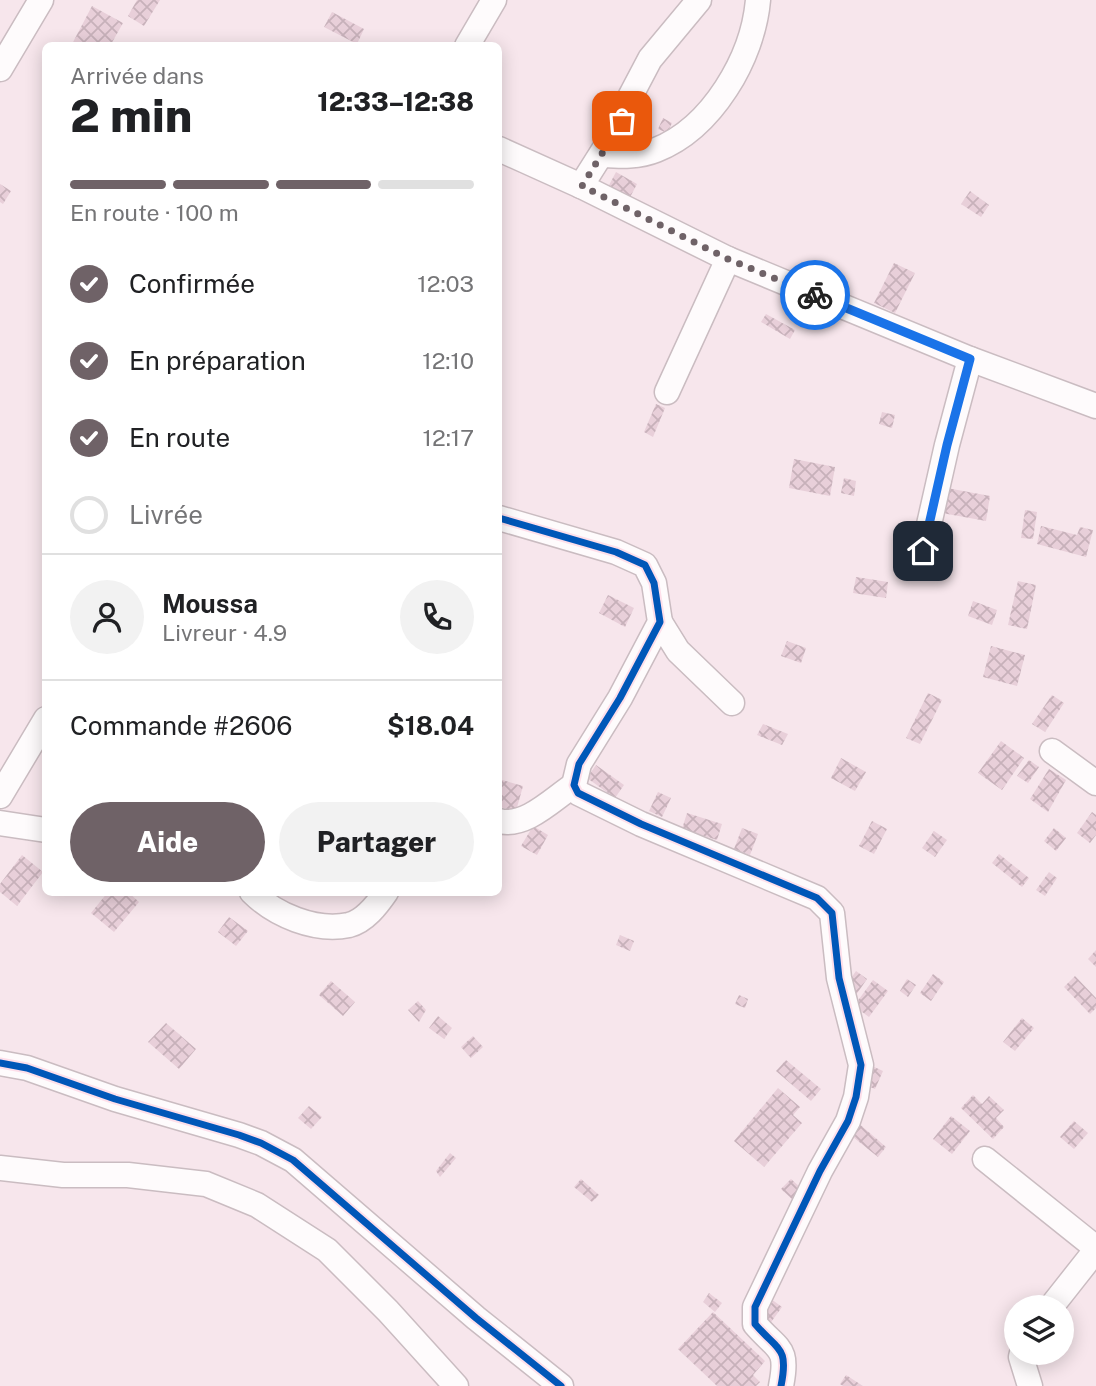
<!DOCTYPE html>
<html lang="fr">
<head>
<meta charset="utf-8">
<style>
	:root { --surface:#fff; --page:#f2f2f2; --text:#202124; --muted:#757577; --line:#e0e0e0; --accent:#6f6267 }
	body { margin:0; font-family:"Public Sans",sans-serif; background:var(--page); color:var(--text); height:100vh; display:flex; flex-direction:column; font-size:26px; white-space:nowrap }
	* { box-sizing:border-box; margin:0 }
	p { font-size:23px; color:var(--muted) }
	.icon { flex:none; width:38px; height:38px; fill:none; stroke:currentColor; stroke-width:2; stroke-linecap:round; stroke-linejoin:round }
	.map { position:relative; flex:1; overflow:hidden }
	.sheet { position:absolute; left:42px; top:42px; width:460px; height:854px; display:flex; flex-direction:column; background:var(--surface); border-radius:10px; box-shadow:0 4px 18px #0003 }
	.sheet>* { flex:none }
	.controls { position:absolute; left:1004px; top:1295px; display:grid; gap:14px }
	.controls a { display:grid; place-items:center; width:70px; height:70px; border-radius:50%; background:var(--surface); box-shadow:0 4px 18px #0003; font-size:35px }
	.pin { position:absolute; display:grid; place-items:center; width:60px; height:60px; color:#fff; margin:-30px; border-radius:14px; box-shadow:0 4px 10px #0006 }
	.courier { position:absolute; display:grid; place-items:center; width:70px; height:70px; margin:-35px; border:5px solid #1a73e8; border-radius:50%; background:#fff; color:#222; box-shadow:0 2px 9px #0007 }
	.headline em { font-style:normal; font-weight:800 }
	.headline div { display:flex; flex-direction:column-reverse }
	.headline { display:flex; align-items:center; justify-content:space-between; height:119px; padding:0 28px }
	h1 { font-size:46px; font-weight:800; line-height:52px }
	.bar { display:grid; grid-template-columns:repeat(4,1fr); gap:10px 7px; align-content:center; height:84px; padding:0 28px }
	.bar i { height:9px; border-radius:5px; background:var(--line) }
	.bar .current { background:var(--accent) }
	.bar p { grid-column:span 4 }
	.line { display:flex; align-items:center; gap:18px; padding:0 28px; border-top:2px solid var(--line) }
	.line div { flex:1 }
	.round { display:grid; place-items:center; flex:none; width:74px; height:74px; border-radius:37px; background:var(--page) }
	ol { padding:0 28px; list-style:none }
	li { display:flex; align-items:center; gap:21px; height:77px }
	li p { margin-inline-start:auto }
	li .icon { padding:7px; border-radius:50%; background:var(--accent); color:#fff; stroke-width:4 }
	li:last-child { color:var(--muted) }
	li i { width:38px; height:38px; border:4px solid var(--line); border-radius:50% }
	.button { display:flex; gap:14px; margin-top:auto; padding:14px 28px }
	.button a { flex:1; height:80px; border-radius:42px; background:var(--accent); color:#fff; font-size:28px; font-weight:800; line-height:80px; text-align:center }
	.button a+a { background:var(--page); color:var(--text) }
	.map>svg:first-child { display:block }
</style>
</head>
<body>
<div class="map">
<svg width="1096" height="1386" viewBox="0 0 1096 1386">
	<defs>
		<pattern id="building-cross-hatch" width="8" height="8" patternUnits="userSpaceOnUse" patternTransform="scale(1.75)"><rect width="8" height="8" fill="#e8cfd9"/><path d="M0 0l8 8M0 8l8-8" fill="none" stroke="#c7b1ba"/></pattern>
	</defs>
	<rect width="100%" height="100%" fill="#f7e6ec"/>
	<g fill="url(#building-cross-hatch)">
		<path d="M137 0H160L144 26 128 16Z"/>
		<path d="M92 6 123 23 110 46H71Z"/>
		<path d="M332 12 364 29 357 44 324 27Z"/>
		<path d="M663 118 672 123 667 133 658 129Z"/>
		<path d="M616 172 637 184 628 201 607 189Z"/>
		<path d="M0 184 11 191 3 204 0 202Z"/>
		<path d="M970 191 989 205 981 217 961 204Z"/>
		<path d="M894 263 915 273 895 313 874 303Z"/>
		<path d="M766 314 795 330 790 339 761 322Z"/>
		<path d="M656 404 665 408 653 437 644 432Z"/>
		<path d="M882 412 895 415 892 428 879 424Z"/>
		<path d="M794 459 835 467 830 496 789 488Z"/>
		<path d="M844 478 856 481 854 496 841 493Z"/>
		<path d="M947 488 990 496 986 521 942 513Z"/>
		<path d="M1025 510 1037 512 1033 539 1021 538Z"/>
		<path d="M1041 526 1077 535 1080 527 1093 530 1086 557 1037 544Z"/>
		<path d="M856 577 888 582 886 598 853 593Z"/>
		<path d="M1018 581 1036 585 1027 629 1008 625Z"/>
		<path d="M608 595 634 608 625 627 599 613Z"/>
		<path d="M973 601 997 610 992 625 968 616Z"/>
		<path d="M787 641 806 648 801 663 781 656Z"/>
		<path d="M991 646 1025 655 1017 686 983 677Z"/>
		<path d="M928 693 942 700 920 744 906 738Z"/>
		<path d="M1052 695 1064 703 1045 732 1032 724Z"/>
		<path d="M763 724 788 734 782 745 757 735Z"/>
		<path d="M1001 741 1024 758 1002 790 978 773Z"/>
		<path d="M841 758 866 772 855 791 831 778Z"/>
		<path d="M1029 760 1039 767 1028 783 1017 776Z"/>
		<path d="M596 765 624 785 615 798 587 778Z"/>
		<path d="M1049 769 1066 780 1048 812 1030 799Z"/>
		<path d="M499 779 523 786 516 811 499 807Z"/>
		<path d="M658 792 671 798 662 817 649 811Z"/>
		<path d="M1092 812 1096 815V835L1090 843 1077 833Z"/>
		<path d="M687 813 722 824 717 840 682 829Z"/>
		<path d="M872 821 887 829 874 854 859 846Z"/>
		<path d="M533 826 548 835 537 855 521 846Z"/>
		<path d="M742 828 758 834 750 855 734 849Z"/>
		<path d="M1054 828 1066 838 1056 851 1044 841Z"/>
		<path d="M934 831 947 840 935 857 922 848Z"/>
		<path d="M999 854 1029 878 1022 887 992 863Z"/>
		<path d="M22 855 43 872 17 906 0 892V884Z"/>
		<path d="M1049 872 1057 878 1045 896 1036 890Z"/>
		<path d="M108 892H128L139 902 114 932 91 913Z"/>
		<path d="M229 917 248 931 236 946 218 932Z"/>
		<path d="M620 935 634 941 630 951 616 945Z"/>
		<path d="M1096 950V967L1088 959Z"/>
		<path d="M856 971 867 979 856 995 845 987Z"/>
		<path d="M933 974 944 982 931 1001 920 993Z"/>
		<path d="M1075 976 1096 998V1008L1090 1014 1064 987Z"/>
		<path d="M907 979 916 985 908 997 900 991Z"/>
		<path d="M873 980 888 991 869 1017 854 1006Z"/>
		<path d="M331 981 355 1002 343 1016 319 995Z"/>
		<path d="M739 995 748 999 745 1008 735 1004Z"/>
		<path d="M418 1001 426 1010 419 1022 408 1010Z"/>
		<path d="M438 1016 452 1028 444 1039 429 1028Z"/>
		<path d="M1022 1018 1034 1028 1015 1051 1003 1042Z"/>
		<path d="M166 1023 196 1049 179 1069 148 1042Z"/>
		<path d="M473 1036 483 1047 471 1058 461 1047Z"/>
		<path d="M786 1060 821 1089 811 1101 776 1071Z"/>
		<path d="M870 1065 883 1071 875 1089 863 1084Z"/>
		<path d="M778 1088 800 1107 793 1115 802 1123 764 1167 734 1141Z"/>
		<path d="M973 1095 982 1104 989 1096 1004 1110 996 1118 1004 1127 993 1139 961 1108Z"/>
		<path d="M309 1106 322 1117 311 1129 298 1118Z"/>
		<path d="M951 1116 970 1131 952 1154 933 1139Z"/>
		<path d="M1074 1121 1088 1133 1074 1149 1060 1137Z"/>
		<path d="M857 1122 886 1147 878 1157 848 1133Z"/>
		<path d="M450 1153 456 1158 440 1177 436 1171Z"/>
		<path d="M581 1179 599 1195 592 1202 574 1187Z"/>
		<path d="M791 1179 802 1189 792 1199 781 1189Z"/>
		<path d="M709 1293 722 1303 715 1312 703 1302Z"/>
		<path d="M771 1299 782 1307 769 1325 758 1317Z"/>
		<path d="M713 1312 765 1361 753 1375 760 1382 756 1386H717L678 1349Z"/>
		<path d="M846 1375 863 1386H843L840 1384Z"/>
	</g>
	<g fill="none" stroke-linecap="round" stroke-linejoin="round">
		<g stroke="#cabcc1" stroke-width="27">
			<g id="street">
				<path d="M467 46 494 0"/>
				<path d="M0 69 41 0"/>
				<path d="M499 149 581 186 728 259 970 359 1096 406"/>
				<path d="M603 155C621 156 639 157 656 150 712 128 753 58 758 0"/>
				<path d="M581 186 622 121 630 97 650 59 699 0"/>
				<path d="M667 392 728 259"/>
				<path d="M499 518 616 552 645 565 654 583 660 622 620 698 579 764 574 785 578 793 641 824 817 898 832 913 839 978 861 1065 856 1097 848 1121 820 1171 755 1307V1324C778 1351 789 1346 781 1386"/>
				<path d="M923 551 947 445 970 359"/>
				<path d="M660 622 678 651 732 703"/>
				<path d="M1052 751 1096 783"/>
				<path d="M0 796 46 719"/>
				<path d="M499 821C525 828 553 799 574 785"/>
				<path d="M0 823 46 830"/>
				<path d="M252 892C275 915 315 932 349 925 365 921 377 905 386 892"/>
				<path d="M0 1063 27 1068 115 1099 239 1135 261 1143 293 1160 476 1318 561 1386"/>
				<path d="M985 1159 1096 1248"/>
				<path d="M0 1168 63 1175H128L206 1184 257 1205 327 1250 388 1311 456 1386"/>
				<path d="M1051 1307 1096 1250"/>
				<path d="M1022 1353 1021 1357 1030 1386"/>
			</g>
		</g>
		<use href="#street" stroke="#fefbfc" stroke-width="24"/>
		<g stroke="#fedfea" stroke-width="11">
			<g id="cycleway">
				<path d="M499 518 616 552 645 565 654 583 660 622 620 698 579 764 574 785 578 793 641 824 817 898 832 913 839 978 861 1065 856 1097 848 1121 820 1171 755 1307V1324C778 1351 789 1346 781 1386"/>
				<path d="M0 1063 27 1068 115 1099 239 1135 261 1143 293 1160 476 1318 561 1386"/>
			</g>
		</g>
		<use href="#cycleway" stroke="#0057b8" stroke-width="7"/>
	</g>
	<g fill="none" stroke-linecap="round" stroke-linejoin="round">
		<path stroke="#6f6267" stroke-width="7" stroke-dasharray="0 12.6" d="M622 121 582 186 728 259 815 295"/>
		<path stroke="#1a73e8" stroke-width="9" d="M815 295 970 359 947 445 923 551"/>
	</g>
</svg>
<div class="controls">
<a><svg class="icon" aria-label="layers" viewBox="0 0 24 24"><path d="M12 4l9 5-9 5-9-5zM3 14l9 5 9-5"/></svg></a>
</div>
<div class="pin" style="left:622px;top:121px;background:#ea580c"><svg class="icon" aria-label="bag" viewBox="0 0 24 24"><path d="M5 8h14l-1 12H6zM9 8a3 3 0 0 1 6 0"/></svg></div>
<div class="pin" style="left:923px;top:551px;background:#1f2937"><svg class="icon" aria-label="home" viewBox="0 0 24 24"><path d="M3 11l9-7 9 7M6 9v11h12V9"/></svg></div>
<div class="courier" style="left:815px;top:295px"><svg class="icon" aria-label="bike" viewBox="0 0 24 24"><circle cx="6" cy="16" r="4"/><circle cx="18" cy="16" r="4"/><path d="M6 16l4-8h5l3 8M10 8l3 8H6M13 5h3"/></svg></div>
<section class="sheet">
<div class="headline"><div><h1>2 min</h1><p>Arrivée dans</p></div><em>12:33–12:38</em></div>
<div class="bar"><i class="current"></i><i class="current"></i><i class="current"></i><i></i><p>En route · 100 m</p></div>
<ol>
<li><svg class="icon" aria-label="check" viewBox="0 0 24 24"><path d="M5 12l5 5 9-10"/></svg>Confirmée<p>12:03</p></li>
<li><svg class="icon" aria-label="check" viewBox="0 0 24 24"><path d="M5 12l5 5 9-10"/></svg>En préparation<p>12:10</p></li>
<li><svg class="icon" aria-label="check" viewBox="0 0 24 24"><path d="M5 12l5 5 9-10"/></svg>En route<p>12:17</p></li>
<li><i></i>Livrée</li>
</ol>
<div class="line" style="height:126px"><a class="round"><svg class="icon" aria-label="person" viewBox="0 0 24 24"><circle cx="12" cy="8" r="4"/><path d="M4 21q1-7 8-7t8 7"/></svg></a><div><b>Moussa</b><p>Livreur · 4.9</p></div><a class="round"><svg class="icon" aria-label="phone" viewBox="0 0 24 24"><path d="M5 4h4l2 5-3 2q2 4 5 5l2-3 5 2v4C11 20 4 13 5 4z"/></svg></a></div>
<div class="line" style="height:91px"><div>Commande #2606</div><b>$18.04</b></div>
<div class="button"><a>Aide</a><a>Partager</a></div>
</section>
</div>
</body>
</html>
